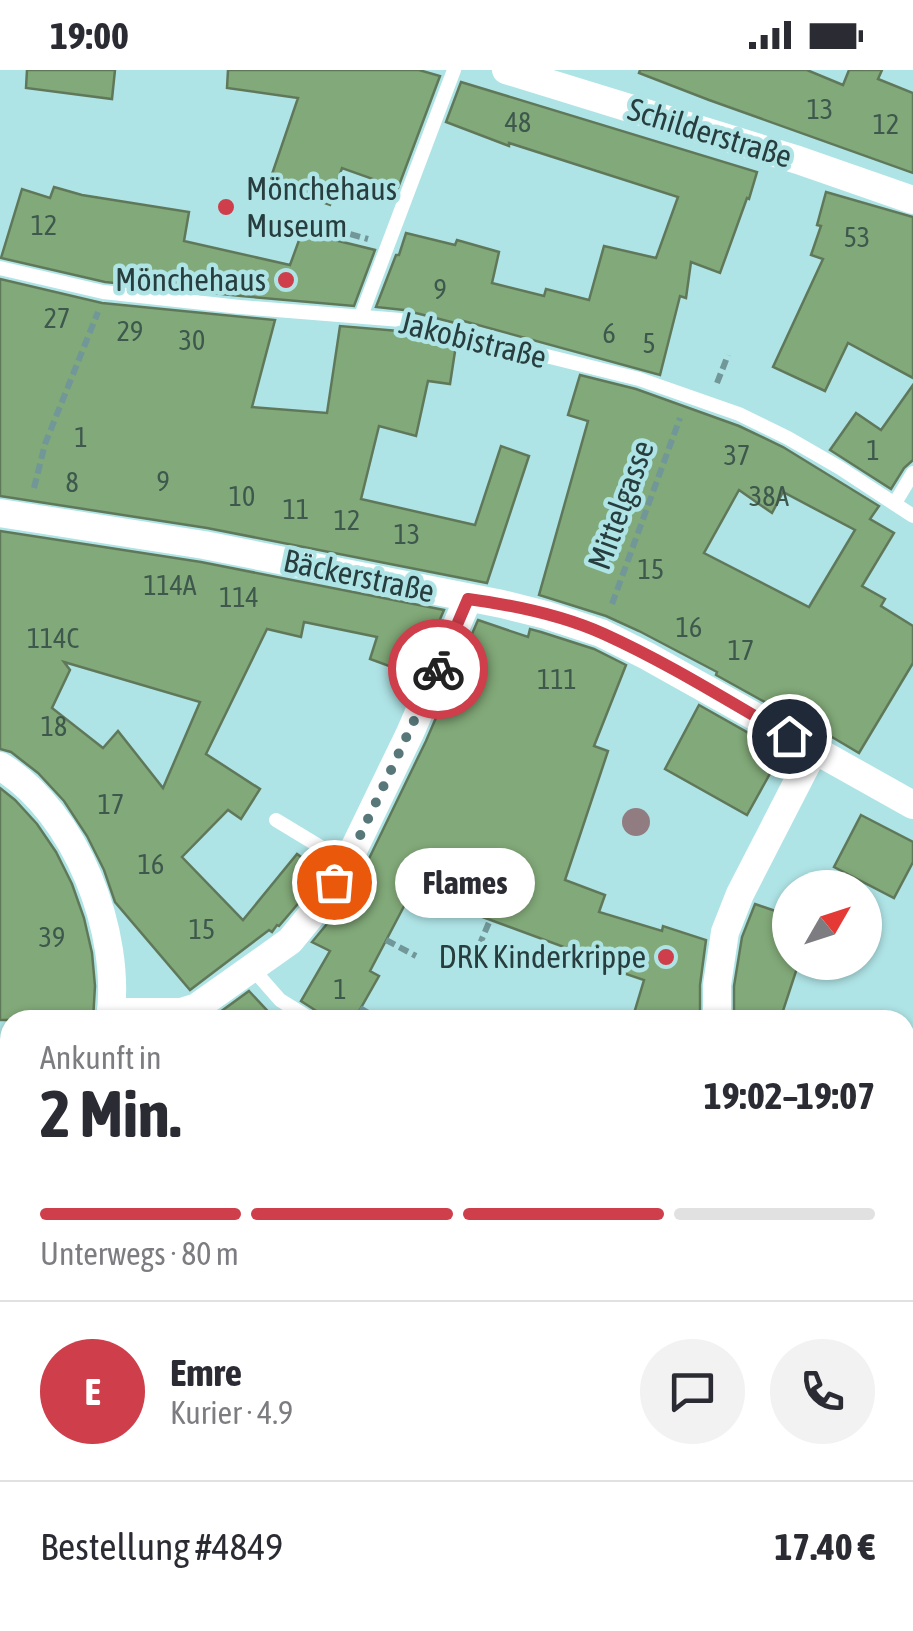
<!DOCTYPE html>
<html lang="de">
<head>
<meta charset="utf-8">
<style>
	:root { --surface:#fff; --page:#f2f2f3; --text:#2b2b33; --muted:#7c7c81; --line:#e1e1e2; --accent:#ce3e4b }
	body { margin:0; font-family:"Asap Condensed",sans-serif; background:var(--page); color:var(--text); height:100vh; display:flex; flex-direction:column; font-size:38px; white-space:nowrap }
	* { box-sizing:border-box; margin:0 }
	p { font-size:32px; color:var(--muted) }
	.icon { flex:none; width:55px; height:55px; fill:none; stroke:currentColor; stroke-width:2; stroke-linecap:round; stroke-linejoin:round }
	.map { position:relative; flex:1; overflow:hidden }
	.drawer { position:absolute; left:0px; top:940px; width:915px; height:622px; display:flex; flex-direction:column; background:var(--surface); border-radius:30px 30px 0 0; box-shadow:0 2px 8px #0004 }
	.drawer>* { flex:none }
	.needle { width:65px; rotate:51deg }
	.buttons { position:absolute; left:772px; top:800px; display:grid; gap:20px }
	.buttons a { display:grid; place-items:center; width:110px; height:110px; border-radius:50%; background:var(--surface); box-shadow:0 2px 8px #0004; font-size:50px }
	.pin { position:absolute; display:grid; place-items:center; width:85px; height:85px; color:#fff; margin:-42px; border:5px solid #fff; border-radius:50%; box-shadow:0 2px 10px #0007 }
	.courier { position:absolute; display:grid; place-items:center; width:100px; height:100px; margin:-50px; border:8px solid #ce3e4b; border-radius:50%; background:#fff; color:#222; box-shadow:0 2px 12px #0007 }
	.bubble { position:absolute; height:70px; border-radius:35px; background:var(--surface); box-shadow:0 2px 8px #0004; font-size:32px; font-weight:700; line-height:70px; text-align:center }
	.headline em { font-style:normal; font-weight:700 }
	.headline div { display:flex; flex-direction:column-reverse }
	.headline { display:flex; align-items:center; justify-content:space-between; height:170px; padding:0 40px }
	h1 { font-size:65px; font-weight:700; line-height:75px }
	.bar { display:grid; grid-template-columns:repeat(4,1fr); gap:15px 10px; align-content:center; height:120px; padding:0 40px }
	.bar i { height:12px; border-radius:8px; background:var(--line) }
	.bar .active { background:var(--accent) }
	.bar p { grid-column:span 4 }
	.line { display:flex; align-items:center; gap:25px; padding:0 40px; border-top:2px solid var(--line) }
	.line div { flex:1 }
	.round { display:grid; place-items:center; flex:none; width:105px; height:105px; border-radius:52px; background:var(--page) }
	.status { display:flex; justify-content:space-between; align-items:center; height:70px; padding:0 50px; background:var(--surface); direction:ltr }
	.status svg { height:28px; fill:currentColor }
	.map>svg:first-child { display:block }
</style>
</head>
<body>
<div class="status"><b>19:00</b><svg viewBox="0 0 49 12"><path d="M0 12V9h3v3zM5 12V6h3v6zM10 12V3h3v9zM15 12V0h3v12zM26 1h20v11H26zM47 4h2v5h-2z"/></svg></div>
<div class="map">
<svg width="913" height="1561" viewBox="0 0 913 1561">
	<rect width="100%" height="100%" fill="#afe4e6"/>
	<g fill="#82a979" stroke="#60785a" stroke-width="2.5" fill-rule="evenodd">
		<path d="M27 0H115L112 29 26 18Z"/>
		<path d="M228 0H419L440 6 398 118 342 98 330 135 269 113 298 28 227 18Z"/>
		<path d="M640 0H807L843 15 849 0H882L878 9 913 23V103L709 30 639 3Z"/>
		<path d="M461 12 757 102 749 129 747 128 720 203 691 192 686 228 680 226 660 305 460 250 459 254 404 240 376 237 396 185H399L406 163 455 175 457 170 499 182 492 213 544 226 546 219 589 230 604 176 656 188 678 127 509 73V76L446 52Z"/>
		<path d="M54 117 82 125 189 142 184 171 290 195 302 162 375 180 354 236 241 226 105 212 1 188 22 119 50 128Z"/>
		<path d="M826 122 913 147V308L848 273 825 321 773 297 823 189 811 185 821 156 817 155Z"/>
		<path d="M0 209 102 233 275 250 252 337 327 343 340 256 399 261 456 275 450 314 428 311 416 366 379 356 361 429 475 455 501 376 529 386 487 513 207 458 0 426Z"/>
		<path d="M580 305 636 319 739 356 783 377 879 436 870 449 894 463 862 516 885 529 881 536 913 556V593L859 683 800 648 799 651 716 605 717 602 639 561 606 546 539 525 588 351 568 345ZM739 420 772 443 783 422 855 460 809 537 704 483Z"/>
		<path d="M913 315V390L904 398 891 419 830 380 856 343 881 360Z"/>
		<path d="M0 461 201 492 444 540 416 606 370 589 377 567 304 552 301 567 267 559 206 684 260 719 241 749 228 740 182 787 243 850 297 784 321 801 308 822 279 856 277 855 272 862 269 860 190 920 115 832 104 800 87 766 64 731 38 703 11 682 0 679ZM64 592 200 632 163 718 118 661 103 678 52 638 70 600Z"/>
		<path d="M478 550 528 567 530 559 541 562 594 579 626 595 594 676 608 681 565 810 605 825 599 842 662 861 663 856 706 870 700 915V950H632L644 910 620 902 621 898 412 821 370 901 379 906 354 950H322L318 942 301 931 330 881 312 872 336 843 363 801 426 671Z"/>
		<path d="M699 635 782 682 747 745 665 699Z"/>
		<path d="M0 718 15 730 37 754 56 782 72 814 84 848 92 883 95 916 93 950H0Z"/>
		<path d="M861 745 913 772V792L894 828 834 797Z"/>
		<path d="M755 834 790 846V892H799L780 950H734V916L742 867Z"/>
		<path d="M249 921 276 950H214L212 948Z"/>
	</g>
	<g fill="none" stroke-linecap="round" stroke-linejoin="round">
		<g stroke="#719799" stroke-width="6" stroke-dasharray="10 5" stroke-linecap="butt">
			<path d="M307 152 368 169"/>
			<path d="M717 313 728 285"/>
			<path d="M34 418 45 374 98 242"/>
			<path d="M612 534 680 348"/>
			<path d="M386 870 416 886"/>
			<path d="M479 876 490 850"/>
			<path d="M360 938 380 950"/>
			<path d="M0 1028 10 1030"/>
			<path d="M905 1242 913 1247"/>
		</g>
		<g stroke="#fff" stroke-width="14">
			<path d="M0 198 103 222 240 237 401 250 639 309 739 344 788 368 840 398 913 446"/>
			<path d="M361 246 454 0"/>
			<path d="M895 433 913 403"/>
			<path d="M276 750 347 793"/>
			<path d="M252 898 280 930 312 950"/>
		</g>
		<g stroke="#fff" stroke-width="28">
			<path d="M506 0 798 90 913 130"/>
			<path d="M0 443 204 475 502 534 546 545 601 563 647 586 913 735"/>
			<path d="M0 696C76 742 123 863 110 950"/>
			<path d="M111 942H181L197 937 290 871 322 832 347 793 410 663 468 529"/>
			<path d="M717 950V915L725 862 740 824 814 680"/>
			<path d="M905 1434 913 1426"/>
			<path d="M0 1501 10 1502"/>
			<path d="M221 1552 224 1561"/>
			<path d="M571 1561 575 1552"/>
			<path d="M641 1561 645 1552"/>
			<path d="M701 1561 705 1552"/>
			<path d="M810 1561 815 1552"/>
		</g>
	</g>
	<circle fill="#917d81" cx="636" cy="752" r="14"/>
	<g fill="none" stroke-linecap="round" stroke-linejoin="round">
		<path stroke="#577779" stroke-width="10" stroke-dasharray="0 18" d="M334 812 347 793 378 728 438 599"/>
		<path stroke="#ce3e4b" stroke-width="12" d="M438 599 468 529C513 535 562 545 604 564 668 593 728 631 789 666"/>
	</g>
	<g fill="#ce3e4b" stroke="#afe4e6" stroke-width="4">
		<circle cx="226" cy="137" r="10"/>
		<circle cx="286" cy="210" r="10"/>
		<circle cx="666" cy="887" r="10"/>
	</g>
	<g text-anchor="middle" stroke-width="9" stroke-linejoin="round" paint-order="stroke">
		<g font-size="28" fill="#3e584d">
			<text x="820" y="49">13</text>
			<text x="518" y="62">48</text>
			<text x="886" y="64">12</text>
			<text x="44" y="165">12</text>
			<text x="857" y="177">53</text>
			<text x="440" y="229">9</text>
			<text x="57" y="258">27</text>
			<text x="130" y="271">29</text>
			<text x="609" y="273">6</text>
			<text x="192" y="280">30</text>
			<text x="649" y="283">5</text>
			<text x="81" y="377">1</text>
			<text x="873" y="390">1</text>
			<text x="737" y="395">37</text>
			<text x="163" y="421">9</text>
			<text x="72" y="422">8</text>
			<text x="242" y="436">10</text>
			<text x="769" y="436">38A</text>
			<text x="296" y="449">11</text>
			<text x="347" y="460">12</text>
			<text x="407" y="474">13</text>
			<text x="651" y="509">15</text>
			<text x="170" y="525">114A</text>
			<text x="239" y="537">114</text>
			<text x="689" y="567">16</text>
			<text x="53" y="578">114C</text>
			<text x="741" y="590">17</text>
			<text x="557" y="619">111</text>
			<text x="54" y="666">18</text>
			<text x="111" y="744">17</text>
			<text x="151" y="804">16</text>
			<text x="202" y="869">15</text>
			<text x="52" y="877">39</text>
			<text x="340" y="929">1</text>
		</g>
		<g font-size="32" fill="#273d3e" stroke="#afe4e6">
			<text transform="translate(710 63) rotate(17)" y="11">Schilderstraße</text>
			<text transform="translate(473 270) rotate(14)" y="11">Jakobistraße</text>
			<text transform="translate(621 435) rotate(-70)" y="11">Mittelgasse</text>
			<text transform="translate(359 506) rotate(12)" y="11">Bäckerstraße</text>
		</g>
		<g font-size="32" fill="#273d3e" stroke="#afe4e6" text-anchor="end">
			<text x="246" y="130" text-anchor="start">Mönchehaus<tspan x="246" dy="37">Museum</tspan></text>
			<text x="266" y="221">Mönchehaus</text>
			<text x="646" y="898">DRK Kinderkrippe</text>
		</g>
	</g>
</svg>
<div class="buttons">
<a><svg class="needle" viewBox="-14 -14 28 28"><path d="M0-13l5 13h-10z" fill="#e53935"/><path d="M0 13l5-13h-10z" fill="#7c7c81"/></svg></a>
</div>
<div class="pin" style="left:334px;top:812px;background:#ea580c"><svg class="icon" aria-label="bag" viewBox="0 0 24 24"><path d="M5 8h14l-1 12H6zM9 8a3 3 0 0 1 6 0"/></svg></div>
<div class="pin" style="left:789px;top:666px;background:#1f2937"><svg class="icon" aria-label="home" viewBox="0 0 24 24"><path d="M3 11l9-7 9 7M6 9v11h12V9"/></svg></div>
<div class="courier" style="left:438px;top:599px"><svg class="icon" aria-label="bike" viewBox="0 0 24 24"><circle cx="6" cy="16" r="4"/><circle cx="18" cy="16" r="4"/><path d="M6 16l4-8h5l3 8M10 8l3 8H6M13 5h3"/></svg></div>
<div class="bubble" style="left:395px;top:778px;width:140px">Flames</div>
<section class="drawer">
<div class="headline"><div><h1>2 Min.</h1><p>Ankunft in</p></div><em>19:02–19:07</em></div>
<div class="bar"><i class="active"></i><i class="active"></i><i class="active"></i><i></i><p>Unterwegs · 80 m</p></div>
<div class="line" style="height:180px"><b class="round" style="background:var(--accent);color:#fff">E</b><div><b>Emre</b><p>Kurier · 4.9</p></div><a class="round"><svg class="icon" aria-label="chat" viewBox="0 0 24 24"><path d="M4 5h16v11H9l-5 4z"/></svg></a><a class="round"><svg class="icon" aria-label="phone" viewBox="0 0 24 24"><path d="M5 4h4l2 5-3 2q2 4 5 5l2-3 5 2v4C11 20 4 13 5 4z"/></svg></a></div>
<div class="line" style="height:130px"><div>Bestellung #4849</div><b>17.40 €</b></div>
</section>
</div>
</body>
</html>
